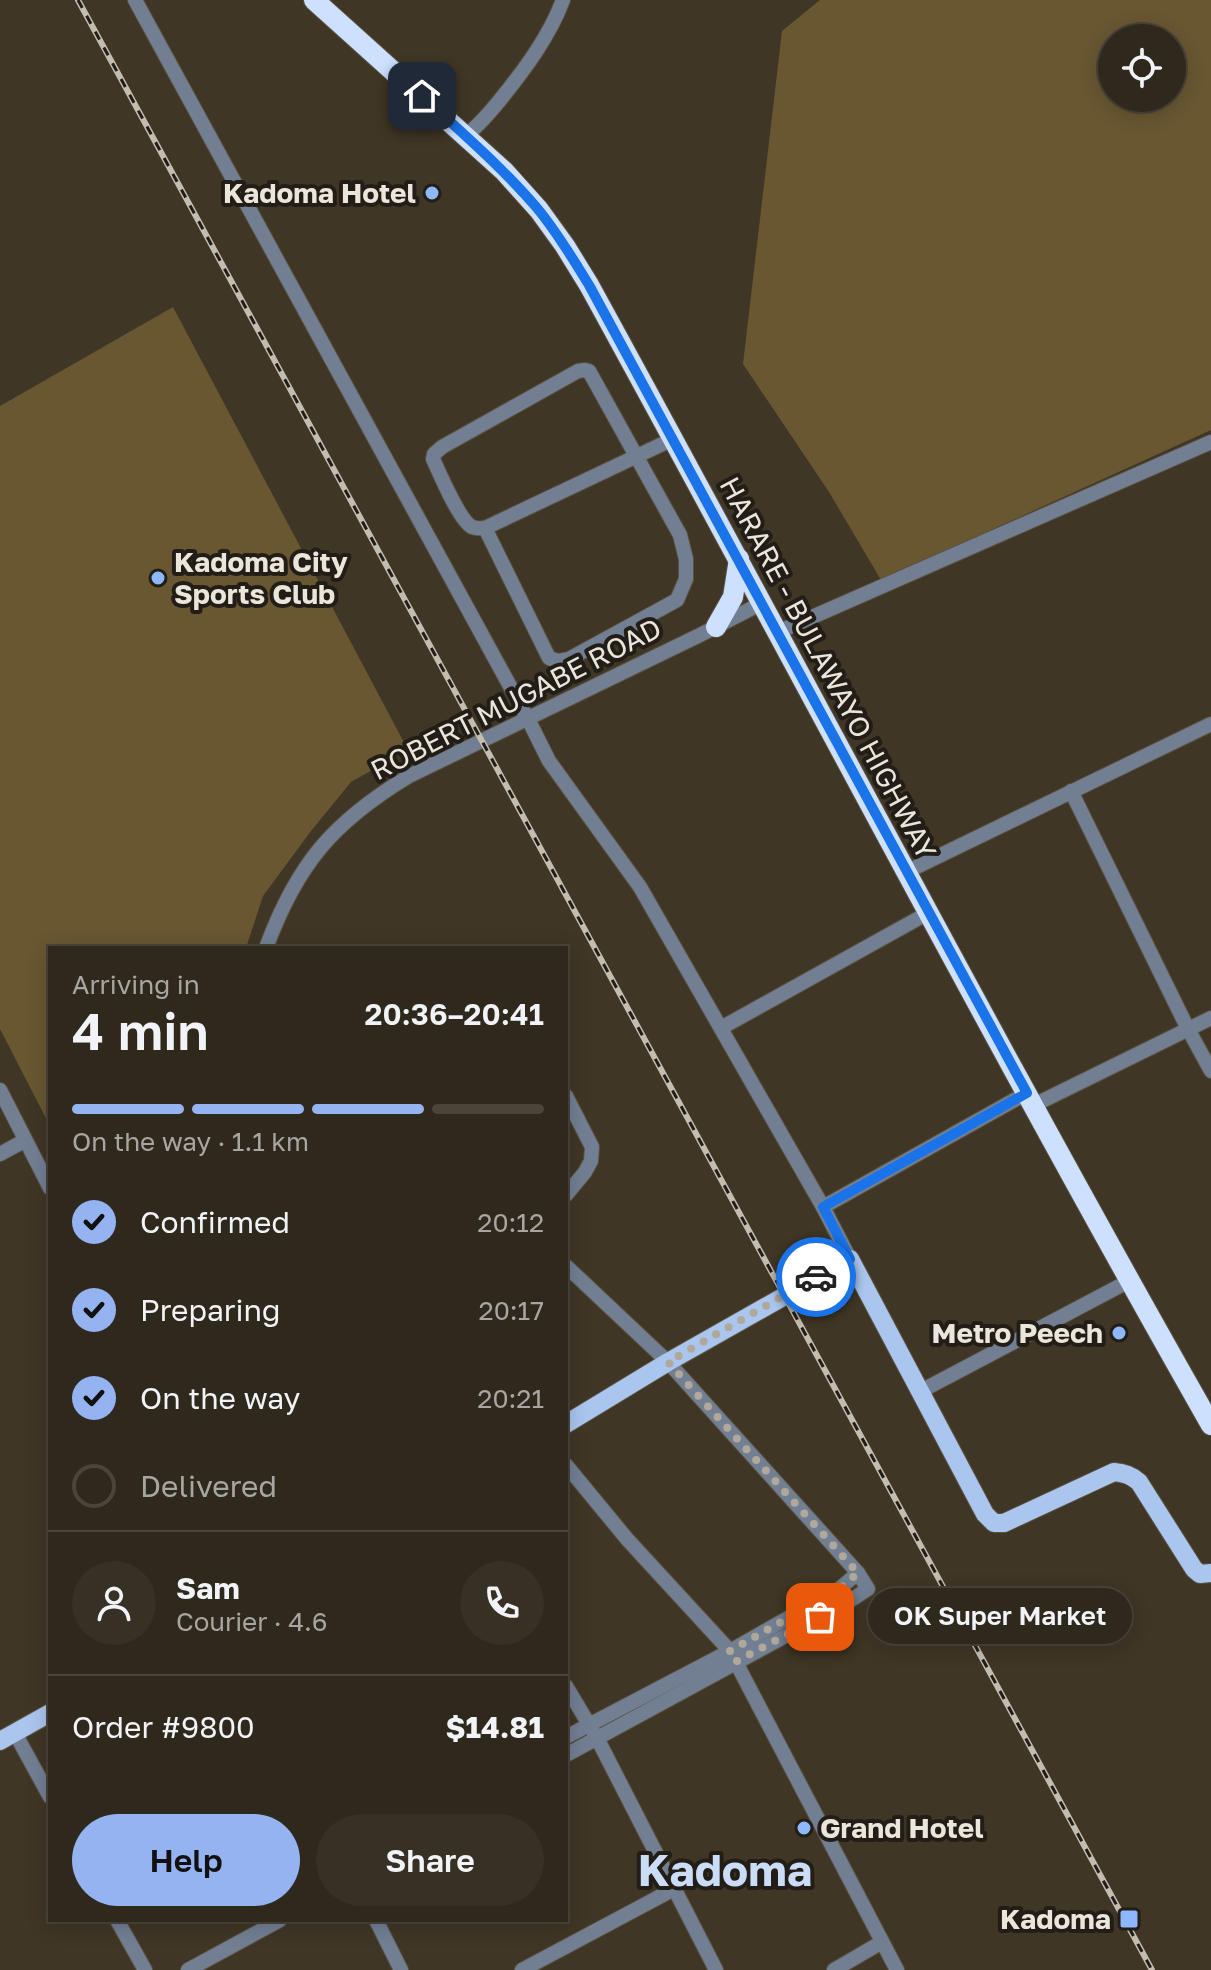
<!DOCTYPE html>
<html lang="en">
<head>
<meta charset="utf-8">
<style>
	:root { --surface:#2f281c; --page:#373025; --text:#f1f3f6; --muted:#a7a6a3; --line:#4a443b; --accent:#95b2f1 }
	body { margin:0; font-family:"Golos Text",sans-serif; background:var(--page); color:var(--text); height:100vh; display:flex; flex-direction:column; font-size:30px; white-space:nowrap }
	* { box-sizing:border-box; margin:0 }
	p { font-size:26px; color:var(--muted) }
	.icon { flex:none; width:44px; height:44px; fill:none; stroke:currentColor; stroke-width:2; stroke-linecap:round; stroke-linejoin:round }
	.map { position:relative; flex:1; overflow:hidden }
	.panel { position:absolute; left:48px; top:946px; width:520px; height:976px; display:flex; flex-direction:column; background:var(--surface); border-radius:0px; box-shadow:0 4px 20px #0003,0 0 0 2px var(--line) }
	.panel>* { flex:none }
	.controls { position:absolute; left:1098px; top:24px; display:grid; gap:16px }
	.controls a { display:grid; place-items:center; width:88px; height:88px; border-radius:50%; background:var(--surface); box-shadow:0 4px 20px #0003,0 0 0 2px var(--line); font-size:40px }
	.pin { position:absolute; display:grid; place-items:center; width:68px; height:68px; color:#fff; margin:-34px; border-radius:16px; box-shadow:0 4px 12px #0006 }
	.courier { position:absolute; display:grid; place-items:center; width:80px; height:80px; margin:-40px; border:6px solid #1a73e8; border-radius:50%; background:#fff; color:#222; box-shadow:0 2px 10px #0007 }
	.bubble { position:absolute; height:56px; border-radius:28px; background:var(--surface); box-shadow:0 4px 20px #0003,0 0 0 2px var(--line); font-size:26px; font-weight:600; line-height:56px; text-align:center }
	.head em { font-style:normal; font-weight:600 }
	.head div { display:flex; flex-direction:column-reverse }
	.head { display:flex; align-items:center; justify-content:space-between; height:136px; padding:0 24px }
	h1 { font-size:52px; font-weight:600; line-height:60px }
	.bar { display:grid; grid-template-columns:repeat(4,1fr); gap:12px 8px; align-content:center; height:96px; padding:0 24px }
	.bar i { height:10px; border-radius:6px; background:var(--line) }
	.bar .current { background:var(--accent) }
	.bar p { grid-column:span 4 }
	.line { display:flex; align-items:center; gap:20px; padding:0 24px; border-top:2px solid var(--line) }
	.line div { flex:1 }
	.round { display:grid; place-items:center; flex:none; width:84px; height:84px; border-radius:42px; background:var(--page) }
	ol { padding:0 24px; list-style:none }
	li { display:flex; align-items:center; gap:24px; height:88px }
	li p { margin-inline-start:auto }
	li .icon { padding:8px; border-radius:50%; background:var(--accent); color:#111; stroke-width:4 }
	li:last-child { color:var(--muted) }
	li i { width:44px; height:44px; border:4px solid var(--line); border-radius:50% }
	.cta { display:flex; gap:16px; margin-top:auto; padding:16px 24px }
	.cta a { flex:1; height:92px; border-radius:48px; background:var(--accent); color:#111; font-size:32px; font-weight:600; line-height:92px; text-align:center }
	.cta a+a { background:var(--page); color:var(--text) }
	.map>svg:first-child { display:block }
</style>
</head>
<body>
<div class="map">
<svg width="1211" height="1970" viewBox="0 0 1211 1970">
	<rect width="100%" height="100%" fill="#3f3625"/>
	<g fill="#695732" fill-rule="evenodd">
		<path d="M820 0H1211V430L881 580 829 492 743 364 782 31ZM1112 38H1172V98H1112Z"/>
		<path d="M173 307 408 750 351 782 311 831 263 896 246 948H50V1126L0 1029V406Z"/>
	</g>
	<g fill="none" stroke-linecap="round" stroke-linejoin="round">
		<g stroke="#5b5242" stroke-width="16">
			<g id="minor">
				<path d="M135 0 528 719 549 761 640 887 823 1207 850 1259"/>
				<path d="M465 136C479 126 489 113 500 100 525 69 549 37 563 0"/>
				<path d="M585 370 589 371 680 535 686 559V579L677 600 569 659 558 661 549 658 485 528C480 528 478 529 472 527 459 520 440 474 433 459L434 454 442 447 578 371Z"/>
				<path d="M485 528 673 439"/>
				<path d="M778 632 1211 442"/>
				<path d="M1071 791 1188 1029 1211 1071"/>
				<path d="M906 872 1211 724"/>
				<path d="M266 948C297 864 333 822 409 776L702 634 762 603"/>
				<path d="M721 1028 928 913"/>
				<path d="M0 1090 50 1188"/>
				<path d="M566 1096 592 1147 591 1161 585 1172 566 1195"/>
				<path d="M1034 1105 1211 1018"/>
				<path d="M0 1154 24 1141"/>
				<path d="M823 1207 1027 1093"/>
				<path d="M566 1266 668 1362 858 1573 868 1589 848 1602 566 1755"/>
				<path d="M921 1391 1131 1280"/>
				<path d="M566 1465 627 1539 730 1651 897 1970"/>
				<path d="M566 1686 597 1738 716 1970"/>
				<path d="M15 1733 50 1797"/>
				<path d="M566 1737 730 1651 839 1589 858 1573"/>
				<path d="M117 1920 145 1970"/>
				<path d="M376 1920 401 1970"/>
				<path d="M188 1970 280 1920"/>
				<path d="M522 1970 674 1889"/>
				<path d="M834 1970 882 1942"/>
			</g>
		</g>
		<g stroke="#5b5242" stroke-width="20">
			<g id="major">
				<path d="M566 1424 668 1362 850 1259 985 1514 994 1523H1004L1114 1472C1124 1473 1131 1475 1139 1482L1194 1569 1200 1574 1211 1573"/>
				<path d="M0 1741 50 1713"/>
			</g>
		</g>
		<g stroke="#5b5242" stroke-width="22">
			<g id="highway">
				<path d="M314 0 504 171 539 210 565 246 589 285C797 664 997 1049 1211 1425"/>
				<path d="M716 627 733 597 739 559"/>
			</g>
		</g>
		<use href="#minor" stroke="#727f93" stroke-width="14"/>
		<use href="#major" stroke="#aac5ee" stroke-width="18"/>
		<use href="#highway" stroke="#cde0fe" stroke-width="20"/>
		<g stroke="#c3bdb0" stroke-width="6">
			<path id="rail" d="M78 0 1152 1970"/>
		</g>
		<use href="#rail" stroke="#221e17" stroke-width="3" stroke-dasharray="9" stroke-linecap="butt"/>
	</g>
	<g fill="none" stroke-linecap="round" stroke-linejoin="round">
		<path stroke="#afa89b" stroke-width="8" stroke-dasharray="0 14.4" d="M816 1277 668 1362 858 1573 839 1589 730 1651 735 1662 820 1617"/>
		<path stroke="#1a73e8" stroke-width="10" d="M422 96C461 132 502 167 537 208 557 232 573 259 589 285 736 554 880 824 1027 1093L823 1207 850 1259 816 1277"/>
	</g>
	<g fill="#8db9fc" stroke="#221e17" stroke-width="3">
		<circle cx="432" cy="193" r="8"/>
		<circle cx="158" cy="578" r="8"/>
		<circle cx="1119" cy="1333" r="8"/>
		<circle cx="804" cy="1828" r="8"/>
		<rect x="1119" y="1909" width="20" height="20" rx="4"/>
	</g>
	<g text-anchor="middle" stroke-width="8" stroke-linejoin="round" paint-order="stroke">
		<g font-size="28" font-weight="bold" fill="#ebe6db" stroke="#221e17" text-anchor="end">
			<text x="416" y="203">Kadoma Hotel</text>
			<text x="174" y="572" text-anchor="start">Kadoma City<tspan x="174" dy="32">Sports Club</tspan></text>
			<text x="1103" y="1343">Metro Peech</text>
			<text x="820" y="1838" text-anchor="start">Grand Hotel</text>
			<text x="1111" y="1929">Kadoma</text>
		</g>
		<g font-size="28" fill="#ebe6db" stroke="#221e17">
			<text transform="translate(828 668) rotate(62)" y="10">HARARE - BULAWAYO HIGHWAY</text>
			<text transform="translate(516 699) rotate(-27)" y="10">ROBERT MUGABE ROAD</text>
		</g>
		<g font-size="44" font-weight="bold" fill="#cbdcf6" stroke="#221e17">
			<text x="725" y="1886">Kadoma</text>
		</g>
	</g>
</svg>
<div class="controls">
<a><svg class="icon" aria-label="locate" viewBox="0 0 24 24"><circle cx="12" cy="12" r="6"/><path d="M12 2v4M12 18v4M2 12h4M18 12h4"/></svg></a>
</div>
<div class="pin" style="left:820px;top:1617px;background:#ea580c"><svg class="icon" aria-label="bag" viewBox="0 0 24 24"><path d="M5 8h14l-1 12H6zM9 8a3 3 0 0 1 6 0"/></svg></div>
<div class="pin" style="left:422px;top:96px;background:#1f2937"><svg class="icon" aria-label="home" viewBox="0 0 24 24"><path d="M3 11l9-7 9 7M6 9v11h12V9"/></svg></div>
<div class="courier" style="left:816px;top:1277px"><svg class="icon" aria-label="car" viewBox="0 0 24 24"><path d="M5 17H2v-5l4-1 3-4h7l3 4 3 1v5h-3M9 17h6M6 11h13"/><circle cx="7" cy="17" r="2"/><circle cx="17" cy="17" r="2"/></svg></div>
<div class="bubble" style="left:868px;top:1588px;width:264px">OK Super Market</div>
<section class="panel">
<div class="head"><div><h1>4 min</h1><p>Arriving in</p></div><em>20:36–20:41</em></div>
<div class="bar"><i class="current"></i><i class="current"></i><i class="current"></i><i></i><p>On the way · 1.1 km</p></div>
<ol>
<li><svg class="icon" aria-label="check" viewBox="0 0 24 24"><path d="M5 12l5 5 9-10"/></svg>Confirmed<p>20:12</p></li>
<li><svg class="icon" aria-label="check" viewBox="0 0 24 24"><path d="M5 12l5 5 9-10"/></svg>Preparing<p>20:17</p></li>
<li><svg class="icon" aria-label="check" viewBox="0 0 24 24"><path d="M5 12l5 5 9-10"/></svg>On the way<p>20:21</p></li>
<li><i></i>Delivered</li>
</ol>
<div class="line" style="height:144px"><a class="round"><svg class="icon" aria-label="person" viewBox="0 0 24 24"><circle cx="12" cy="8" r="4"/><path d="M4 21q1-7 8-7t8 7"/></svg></a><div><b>Sam</b><p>Courier · 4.6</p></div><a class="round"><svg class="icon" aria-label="phone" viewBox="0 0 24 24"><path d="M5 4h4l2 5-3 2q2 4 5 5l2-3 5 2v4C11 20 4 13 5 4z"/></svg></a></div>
<div class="line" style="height:104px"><div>Order #9800</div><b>$14.81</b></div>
<div class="cta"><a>Help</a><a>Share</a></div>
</section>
</div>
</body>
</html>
